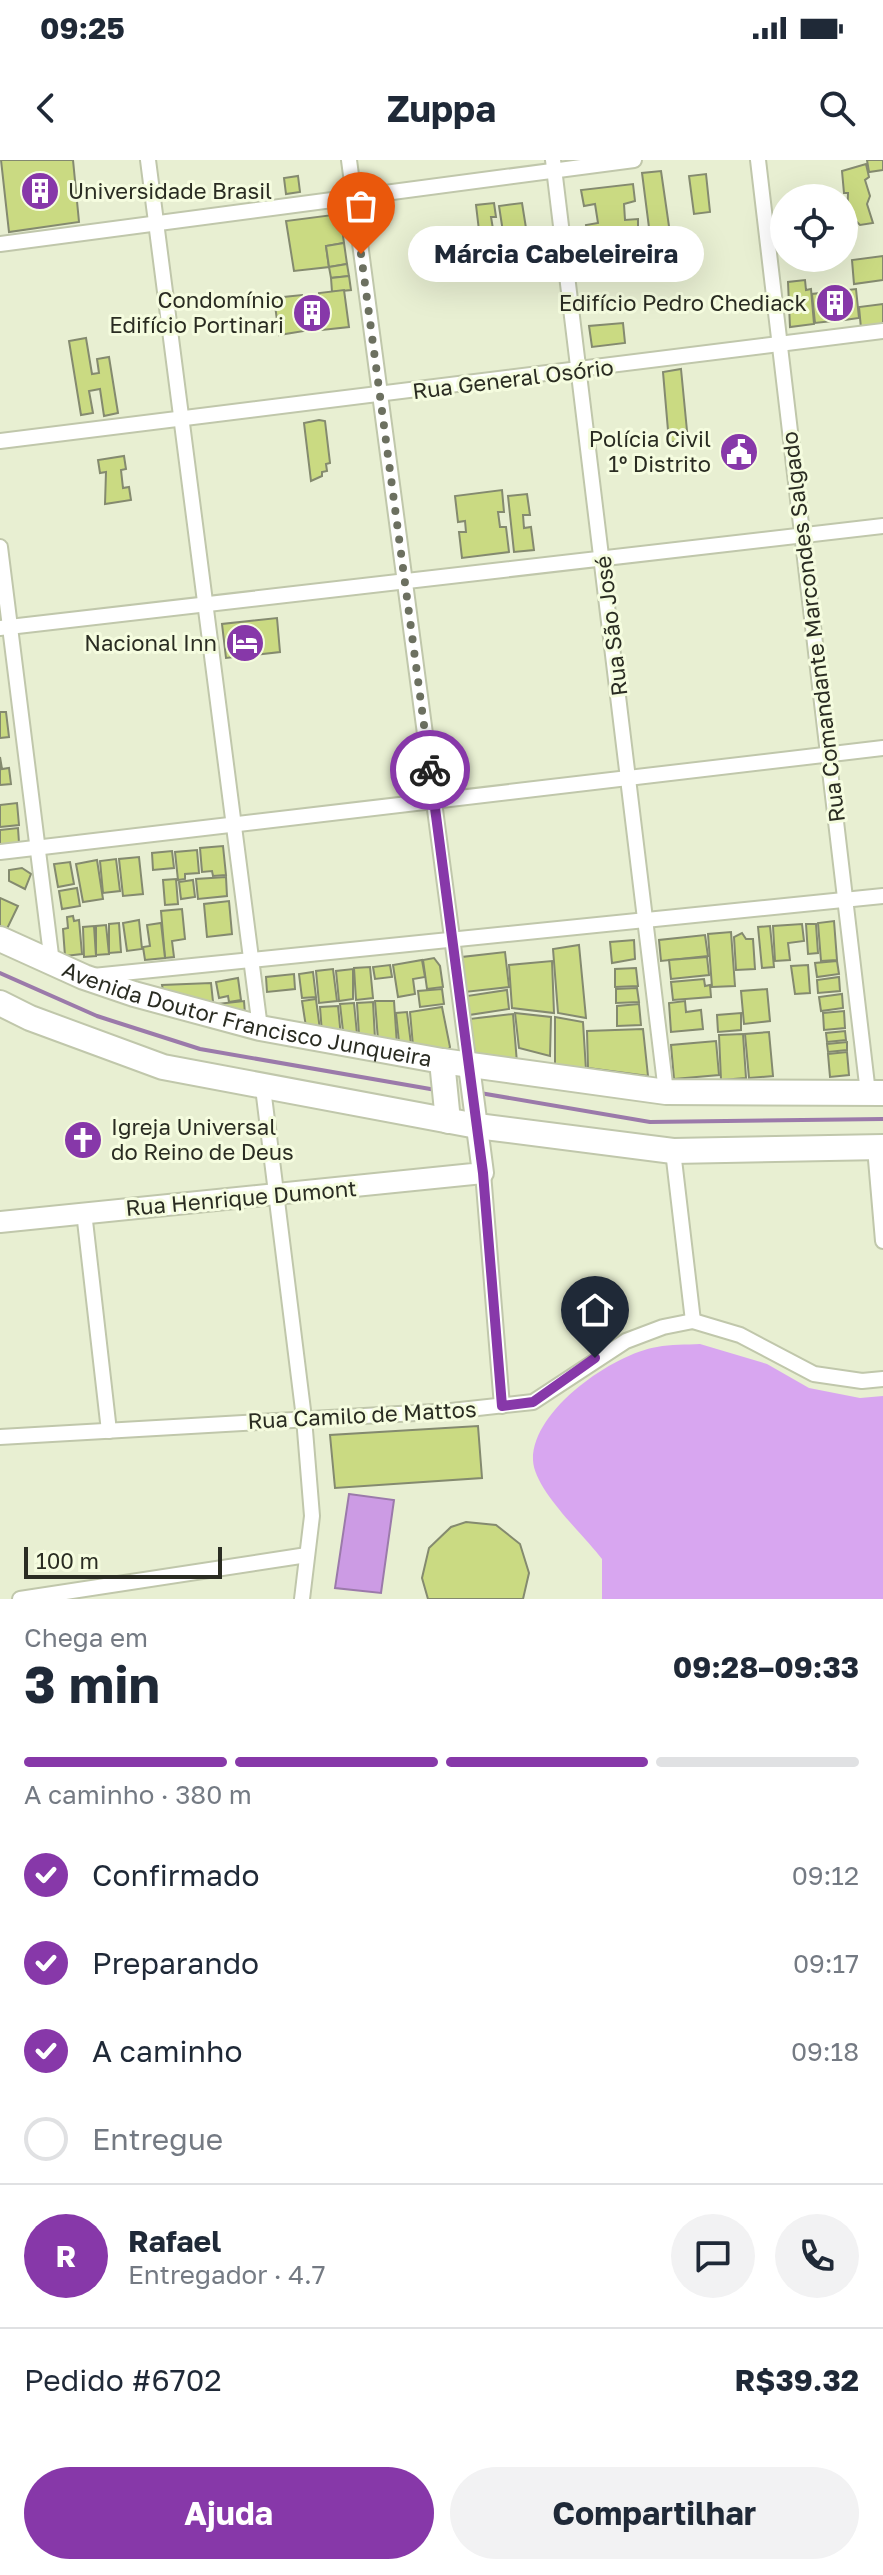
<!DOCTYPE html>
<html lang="pt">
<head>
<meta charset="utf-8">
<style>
	:root { --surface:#fff; --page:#f2f2f3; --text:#1f2937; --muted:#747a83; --line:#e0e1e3; --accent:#8738a9 }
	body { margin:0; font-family:"Golos Text",sans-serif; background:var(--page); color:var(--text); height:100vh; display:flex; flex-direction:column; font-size:30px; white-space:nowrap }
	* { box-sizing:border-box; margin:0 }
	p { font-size:26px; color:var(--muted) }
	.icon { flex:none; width:44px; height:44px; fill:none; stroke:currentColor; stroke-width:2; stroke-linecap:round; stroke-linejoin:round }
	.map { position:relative; height:1439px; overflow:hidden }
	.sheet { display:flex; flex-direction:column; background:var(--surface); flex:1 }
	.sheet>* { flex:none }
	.tools { position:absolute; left:770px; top:24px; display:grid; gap:16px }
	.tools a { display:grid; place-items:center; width:88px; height:88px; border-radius:50%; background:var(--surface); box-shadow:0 8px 32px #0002; font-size:40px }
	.scale { position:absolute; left:24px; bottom:20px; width:198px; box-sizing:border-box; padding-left:8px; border:4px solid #2a2c22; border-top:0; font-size:22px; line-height:28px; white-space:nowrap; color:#2a2c22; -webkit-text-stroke:6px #f5fcdf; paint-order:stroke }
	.pin { position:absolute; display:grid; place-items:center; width:68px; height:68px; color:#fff; margin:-82px -34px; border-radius:50% 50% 50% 0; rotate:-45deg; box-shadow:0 0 8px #0007 }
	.pin .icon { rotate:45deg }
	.courier { position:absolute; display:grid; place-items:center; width:80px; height:80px; margin:-40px; border:6px solid #8738a9; border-radius:50%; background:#fff; color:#222; box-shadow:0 2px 10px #0007 }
	.bubble { position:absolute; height:56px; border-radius:28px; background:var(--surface); box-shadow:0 8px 32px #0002; font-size:26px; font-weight:700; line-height:56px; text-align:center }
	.summary em { font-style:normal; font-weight:700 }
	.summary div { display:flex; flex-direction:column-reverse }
	.summary { display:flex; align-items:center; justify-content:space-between; height:136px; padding:0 24px }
	h1 { font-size:52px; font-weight:700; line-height:60px }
	.bar { display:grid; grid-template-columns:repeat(4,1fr); gap:12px 8px; align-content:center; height:96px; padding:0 24px }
	.bar i { height:10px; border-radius:6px; background:var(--line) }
	.bar .on { background:var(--accent) }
	.bar p { grid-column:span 4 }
	.line { display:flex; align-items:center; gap:20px; padding:0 24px; border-top:2px solid var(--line) }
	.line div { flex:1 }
	.round { display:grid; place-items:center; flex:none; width:84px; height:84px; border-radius:42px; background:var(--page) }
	ol { padding:0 24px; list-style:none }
	li { display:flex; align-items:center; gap:24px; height:88px }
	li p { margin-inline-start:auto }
	li .icon { padding:8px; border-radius:50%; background:var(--accent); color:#fff; stroke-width:4 }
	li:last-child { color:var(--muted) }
	li i { width:44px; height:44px; border:4px solid var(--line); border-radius:50% }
	.button { display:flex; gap:16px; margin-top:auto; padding:16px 24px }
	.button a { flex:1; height:92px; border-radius:48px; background:var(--accent); color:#fff; font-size:32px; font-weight:700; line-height:92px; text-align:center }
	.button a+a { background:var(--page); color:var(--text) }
	.status { display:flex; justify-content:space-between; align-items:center; height:56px; padding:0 40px; background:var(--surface); direction:ltr }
	.status svg { height:22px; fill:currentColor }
	header { display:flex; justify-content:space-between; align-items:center; height:104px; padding:0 24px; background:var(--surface); font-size:36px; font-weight:700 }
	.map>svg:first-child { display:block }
</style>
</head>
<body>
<div class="status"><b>09:25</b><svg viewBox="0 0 49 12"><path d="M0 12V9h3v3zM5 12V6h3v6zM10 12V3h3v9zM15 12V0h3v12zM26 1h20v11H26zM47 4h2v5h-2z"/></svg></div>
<header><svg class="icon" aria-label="back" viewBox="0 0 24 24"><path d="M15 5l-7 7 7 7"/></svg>Zuppa<svg class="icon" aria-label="search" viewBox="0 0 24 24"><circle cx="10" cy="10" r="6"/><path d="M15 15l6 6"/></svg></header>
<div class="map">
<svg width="883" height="1439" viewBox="0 0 883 1439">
	<rect width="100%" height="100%" fill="#e8efd2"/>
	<path fill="#d8a6f0" d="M700 1184 767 1204 809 1228 860 1238 883 1236V1439H602V1399C584 1375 534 1330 533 1300 532 1250 613 1194 657 1187 671 1184 686 1185 700 1184Z"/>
	<path fill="#cc9be4" stroke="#9b7aaa" stroke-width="2" d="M349 1334 394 1340 381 1433 335 1428Z"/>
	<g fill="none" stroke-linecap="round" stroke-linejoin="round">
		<g stroke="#9b7aaa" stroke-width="4">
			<path d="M0 813 97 856 200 889 436 930"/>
			<path d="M480 933 650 962 883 959"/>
		</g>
	</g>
	<g fill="#cada82" stroke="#848a6f" stroke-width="2">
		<path d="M1 0H73L79 62 9 72Z"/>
		<path d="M867 0H883V10L869 12Z"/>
		<path d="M866 4 869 17 865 20 870 36 867 44 873 63 860 65 855 60 847 61 848 33H844L842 11Z"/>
		<path d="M661 11 672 87 652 91 642 13Z"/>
		<path d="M706 14 710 52 694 54 689 16Z"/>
		<path d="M298 16 300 32 286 34 284 18Z"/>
		<path d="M633 24 635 41 624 44 625 60 638 59V74L606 81 588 80 586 65 598 63 595 44 584 46 581 30Z"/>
		<path d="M494 43 496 57H491L500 111 484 113 476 45Z"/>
		<path d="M522 43 526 68 503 72 499 46Z"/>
		<path d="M340 54 344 83 326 86 329 107 294 111 286 61Z"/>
		<path d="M548 77 551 98 531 100V96L525 97 526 102 507 104 504 83Z"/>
		<path d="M344 83 347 104 329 107 326 86Z"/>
		<path d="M883 96V120L854 124 852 100Z"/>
		<path d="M347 104 349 116 331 118 329 107Z"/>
		<path d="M349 116 351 130 332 132 331 118Z"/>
		<path d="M805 120 806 130 811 129 814 164 790 167 788 122Z"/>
		<path d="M856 129 859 158 844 160 843 151 831 153 832 161 815 163 812 134Z"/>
		<path d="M344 130 349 167 322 170 321 161 303 163 304 171 279 175 274 138 302 135 303 144 320 142 319 133Z"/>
		<path d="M883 144V165L861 168 859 147Z"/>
		<path d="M623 163 625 183 592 187 589 166Z"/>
		<path d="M86 178 92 214 99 213 97 199 109 197 118 253 104 256 100 229 89 231 93 253 81 255 69 181Z"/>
		<path d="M681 209 688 281 669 282 663 212Z"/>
		<path d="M319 260 325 261 330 303 326 304 327 311 322 312V316L311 321 304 263Z"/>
		<path d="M124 296 126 309 121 310 123 328 129 327 131 340 105 344 106 312 100 313 98 300Z"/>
		<path d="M502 330 504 352H498L500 367H506L509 392 462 398 459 372H466L465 361 458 362 455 336Z"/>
		<path d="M527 334 530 355H523L524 368 531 367 534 390 514 392 508 336Z"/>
		<path d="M277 458 280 492 226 498 222 464Z"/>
		<path d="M0 552H6L9 577 0 578Z"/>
		<path d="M0 597 2 609 9 608 11 624 0 625Z"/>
		<path d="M17 643 19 665 0 667V645Z"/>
		<path d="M18 668 19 683 0 685V670Z"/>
		<path d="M223 686 226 715 213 716 212 711 202 712 200 688Z"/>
		<path d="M197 690 199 713 185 714V719L178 720 175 692Z"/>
		<path d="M172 691 174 708 153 710 152 693Z"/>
		<path d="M139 697 143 734 123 736 119 699Z"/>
		<path d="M116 699 120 731 103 733 100 701Z"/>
		<path d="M97 700 103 739 83 742 76 704Z"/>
		<path d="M70 702 74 724 58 727 54 704Z"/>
		<path d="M22 708 31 714 25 729 9 721V710Z"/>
		<path d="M226 717 227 736 198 739 196 719Z"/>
		<path d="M176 719 178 744 165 745 163 720Z"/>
		<path d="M193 720 195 737 181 739 179 722Z"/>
		<path d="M77 728 80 746 62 749 59 731Z"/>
		<path d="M0 738 18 746 3 777 0 775Z"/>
		<path d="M229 741 232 774 207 777 204 744Z"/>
		<path d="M182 749 185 779 172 781 174 797 165 798 161 751Z"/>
		<path d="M73 756 74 761 79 760 82 794 65 796 63 769 68 768 67 757Z"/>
		<path d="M139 760 142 789 127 791 123 763Z"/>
		<path d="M834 761 837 800 821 801 818 763Z"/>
		<path d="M119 763 121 792 109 793V764Z"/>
		<path d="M161 763 165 798 145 800 143 787 150 786 147 765Z"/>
		<path d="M802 764 804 781 788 783 790 800 775 801 773 766Z"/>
		<path d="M806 764H816L818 793 808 794Z"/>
		<path d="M106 765 109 794 96 795V766Z"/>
		<path d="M94 766 96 796 84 797 83 767Z"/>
		<path d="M770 766 774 807 762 808 758 767Z"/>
		<path d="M731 772 735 826 712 827 708 774Z"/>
		<path d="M742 773 746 779H753L755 809 736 810 734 777Z"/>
		<path d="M705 775 708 796 661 801 659 780Z"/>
		<path d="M634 780 635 799 612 803 610 782Z"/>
		<path d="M579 785 586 858 558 853 553 789Z"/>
		<path d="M505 792 509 827 465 832 462 797Z"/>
		<path d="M707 797 709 815 671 819 669 800Z"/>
		<path d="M434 798 440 806 443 827 427 829 423 800Z"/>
		<path d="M422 800 425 817 413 819 415 834 398 837 393 805Z"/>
		<path d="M552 801 554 853 512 848 509 805Z"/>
		<path d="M837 801 839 814 817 817 815 803Z"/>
		<path d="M390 805 392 817 375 819 373 807Z"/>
		<path d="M808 805 810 833 795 834 791 806Z"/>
		<path d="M370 807 373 838 356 840 354 808Z"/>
		<path d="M636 808 638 826 615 827V809Z"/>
		<path d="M333 809 337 841 319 843 316 811Z"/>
		<path d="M353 809V839L339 841 336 811Z"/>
		<path d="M313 812 316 837 302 838 299 814Z"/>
		<path d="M294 814 295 829 267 832 266 817Z"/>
		<path d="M839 817 840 831 818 833 817 820Z"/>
		<path d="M238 818 241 840 229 842 228 836 219 838 216 822Z"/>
		<path d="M704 819 705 826 710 825 711 837 673 840 671 822Z"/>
		<path d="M211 823 214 851 164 836 162 825Z"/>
		<path d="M637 828 639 842 616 843V829Z"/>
		<path d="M442 829 444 844 420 847 418 831Z"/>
		<path d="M767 829 770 861 744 864 741 831Z"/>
		<path d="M507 830 509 849 469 855 467 836Z"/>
		<path d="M842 834 843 848 821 851 819 837Z"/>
		<path d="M316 839 320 870 306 867 302 841Z"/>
		<path d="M244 841 245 854 217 844Z"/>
		<path d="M375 841H394L397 885 378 880Z"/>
		<path d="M685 841 686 852 701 850 703 869 671 872 669 843Z"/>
		<path d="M373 842 375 879 359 875 357 843Z"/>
		<path d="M354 843 357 874 343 871 340 844Z"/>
		<path d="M639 844 641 865 617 866V846Z"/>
		<path d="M338 846 341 877 322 873 320 847Z"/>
		<path d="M442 847 450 887 447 892 413 886 410 852Z"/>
		<path d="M844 851 845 868 824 870 823 853Z"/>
		<path d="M407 852 411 884 399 882 396 853Z"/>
		<path d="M515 853 551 857 550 896 519 888Z"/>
		<path d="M741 853V870L718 872 717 855Z"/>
		<path d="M513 854 517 903 487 900 475 893 469 859Z"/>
		<path d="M555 857 583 862 586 910 555 906Z"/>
		<path d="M643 869 648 916 588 908 587 871Z"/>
		<path d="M845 871 846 880 827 882 826 873Z"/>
		<path d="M769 872 773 916 749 918 745 874Z"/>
		<path d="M743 874 746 918 721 920 719 875Z"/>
		<path d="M716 881 719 915 674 919 671 885Z"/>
		<path d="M847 882V890L828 892 827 884Z"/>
		<path d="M847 892 849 915 830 917 828 894Z"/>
		<path d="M478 1266 482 1318 335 1328 330 1275Z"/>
		<path d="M466 1362 496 1365 520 1384 529 1413 523 1439H428L422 1418 429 1388 451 1367Z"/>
	</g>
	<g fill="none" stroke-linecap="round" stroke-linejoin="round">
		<g stroke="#c0c7ab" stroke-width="18">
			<g id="street">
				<path d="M148 0 260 868"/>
				<path d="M349 0 469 906"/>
				<path d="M553 0 666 932"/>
				<path d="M758 0 868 933"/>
				<path d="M0 84 634 0"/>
				<path d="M0 281 883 171"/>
				<path d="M0 387 52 803"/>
				<path d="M0 468 883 366"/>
				<path d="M0 692 883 588"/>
				<path d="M93 816 883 736"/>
				<path d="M263 928 304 1258 312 1356 302 1439"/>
				<path d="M875 988 883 1081"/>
				<path d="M673 991 693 1161"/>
				<path d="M483 1013 502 1246"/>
				<path d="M84 1052 109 1271"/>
				<path d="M0 1277 451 1251 533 1242 626 1181 663 1167 693 1161 740 1175 814 1214 862 1221 883 1219"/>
				<path d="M20 1439 307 1395"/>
			</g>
		</g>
		<g stroke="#c0c7ab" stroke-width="24">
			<path id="secondary" d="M0 1062 483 1013 469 906"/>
		</g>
		<g stroke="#c0c7ab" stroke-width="28">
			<g id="primary">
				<path id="s1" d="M0 779 84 817 134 834 260 868 442 901 666 932 883 933"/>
				<path d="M0 843 30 858 163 907 477 966 673 991 883 987"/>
				<path d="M442 901 448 961"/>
			</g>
		</g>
		<use href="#street" stroke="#fff" stroke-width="14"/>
		<use href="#secondary" stroke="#fff" stroke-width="20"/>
		<use href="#primary" stroke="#fff" stroke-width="24"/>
	</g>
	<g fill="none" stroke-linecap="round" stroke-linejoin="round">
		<path stroke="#6c7060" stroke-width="8" stroke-dasharray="0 14.4" d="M361 94 430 610"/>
		<path stroke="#8738a9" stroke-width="10" d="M430 610 483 1013 502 1246 533 1242 595 1198"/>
	</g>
	<defs>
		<g id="building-disc" transform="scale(2)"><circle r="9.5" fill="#8738a9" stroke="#f5fcdf"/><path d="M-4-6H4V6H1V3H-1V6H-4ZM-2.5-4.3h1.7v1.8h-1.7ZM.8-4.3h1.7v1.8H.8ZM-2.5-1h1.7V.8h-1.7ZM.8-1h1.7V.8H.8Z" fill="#fff"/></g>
		<g id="civic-disc" transform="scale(2)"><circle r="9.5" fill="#8738a9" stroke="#f5fcdf"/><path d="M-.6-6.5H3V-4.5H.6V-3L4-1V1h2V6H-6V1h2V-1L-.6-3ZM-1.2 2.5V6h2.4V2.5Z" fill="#fff"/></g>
		<g id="hotel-disc" transform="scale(2)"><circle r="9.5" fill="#8738a9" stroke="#f5fcdf"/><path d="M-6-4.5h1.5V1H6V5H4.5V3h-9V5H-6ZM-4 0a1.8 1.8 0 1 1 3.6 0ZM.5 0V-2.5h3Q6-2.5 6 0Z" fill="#fff"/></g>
		<g id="church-disc" transform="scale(2)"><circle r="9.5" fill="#8738a9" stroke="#f5fcdf"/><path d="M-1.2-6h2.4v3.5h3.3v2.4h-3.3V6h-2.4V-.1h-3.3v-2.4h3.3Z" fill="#fff"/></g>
	</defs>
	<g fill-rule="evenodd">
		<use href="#building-disc" x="40" y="31"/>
		<use href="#building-disc" x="835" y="143"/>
		<use href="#building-disc" x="312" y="153"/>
		<use href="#civic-disc" x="739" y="292"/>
		<use href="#hotel-disc" x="245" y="483"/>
		<use href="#church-disc" x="83" y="980"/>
	</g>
	<g text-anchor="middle" stroke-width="6" stroke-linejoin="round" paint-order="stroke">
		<g font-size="22" fill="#2a2c22" stroke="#f5fcdf" text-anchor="end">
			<text x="68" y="39" text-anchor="start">Universidade Brasil</text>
			<text x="284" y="148">Condomínio<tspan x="284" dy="25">Edifício Portinari</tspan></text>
			<text x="807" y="151">Edifício Pedro Chediack</text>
			<text x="711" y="287">Polícia Civil<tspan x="711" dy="25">1º Distrito</tspan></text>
			<text x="217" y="491">Nacional Inn</text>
			<text x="111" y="975" text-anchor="start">Igreja Universal<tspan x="111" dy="25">do Reino de Deus</tspan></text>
		</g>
		<g font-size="22" fill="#2a2c22" stroke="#f5fcdf">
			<text transform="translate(513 219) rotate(-7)" y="8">Rua General Osório</text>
			<text transform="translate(611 466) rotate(-97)" y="8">Rua São José</text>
			<text transform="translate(813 467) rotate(-97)" y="8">Rua Comandante Marcondes Salgado</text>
			<text dy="8" stroke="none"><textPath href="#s1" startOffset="260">Avenida Doutor Francisco Junqueira</textPath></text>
			<text transform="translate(241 1038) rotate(-5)" y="8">Rua Henrique Dumont</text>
			<text transform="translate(362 1255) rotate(-3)" y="8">Rua Camilo de Mattos</text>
		</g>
	</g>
</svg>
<div class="tools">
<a><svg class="icon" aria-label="locate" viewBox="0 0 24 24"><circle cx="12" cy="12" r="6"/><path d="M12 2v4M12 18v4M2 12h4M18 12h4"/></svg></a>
</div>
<div class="scale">100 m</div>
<div class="pin" style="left:361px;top:94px;background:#ea580c"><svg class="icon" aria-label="bag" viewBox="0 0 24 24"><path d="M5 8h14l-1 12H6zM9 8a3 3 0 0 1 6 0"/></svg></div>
<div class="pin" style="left:595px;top:1198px;background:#1f2937"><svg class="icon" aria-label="home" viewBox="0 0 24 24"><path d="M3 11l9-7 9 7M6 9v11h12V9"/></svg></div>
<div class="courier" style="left:430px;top:610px"><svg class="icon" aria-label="bike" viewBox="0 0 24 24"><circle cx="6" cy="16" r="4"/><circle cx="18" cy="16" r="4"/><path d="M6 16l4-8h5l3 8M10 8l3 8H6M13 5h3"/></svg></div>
<div class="bubble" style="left:408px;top:66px;width:296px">Márcia Cabeleireira</div>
</div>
<section class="sheet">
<div class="summary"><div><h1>3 min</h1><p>Chega em</p></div><em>09:28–09:33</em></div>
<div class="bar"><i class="on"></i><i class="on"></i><i class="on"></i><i></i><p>A caminho · 380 m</p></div>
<ol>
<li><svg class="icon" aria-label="check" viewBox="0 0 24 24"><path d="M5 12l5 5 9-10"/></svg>Confirmado<p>09:12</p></li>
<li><svg class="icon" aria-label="check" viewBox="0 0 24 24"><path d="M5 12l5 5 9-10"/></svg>Preparando<p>09:17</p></li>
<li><svg class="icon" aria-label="check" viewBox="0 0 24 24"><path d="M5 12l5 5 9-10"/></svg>A caminho<p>09:18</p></li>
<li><i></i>Entregue</li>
</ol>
<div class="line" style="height:144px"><b class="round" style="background:var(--accent);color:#fff">R</b><div><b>Rafael</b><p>Entregador · 4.7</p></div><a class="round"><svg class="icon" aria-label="chat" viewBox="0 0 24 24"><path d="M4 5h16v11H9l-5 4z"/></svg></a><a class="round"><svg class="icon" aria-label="phone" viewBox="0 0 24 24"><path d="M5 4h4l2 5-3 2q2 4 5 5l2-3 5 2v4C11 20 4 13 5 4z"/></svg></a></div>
<div class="line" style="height:104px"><div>Pedido #6702</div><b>R$39.32</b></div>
<div class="button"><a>Ajuda</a><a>Compartilhar</a></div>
</section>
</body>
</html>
